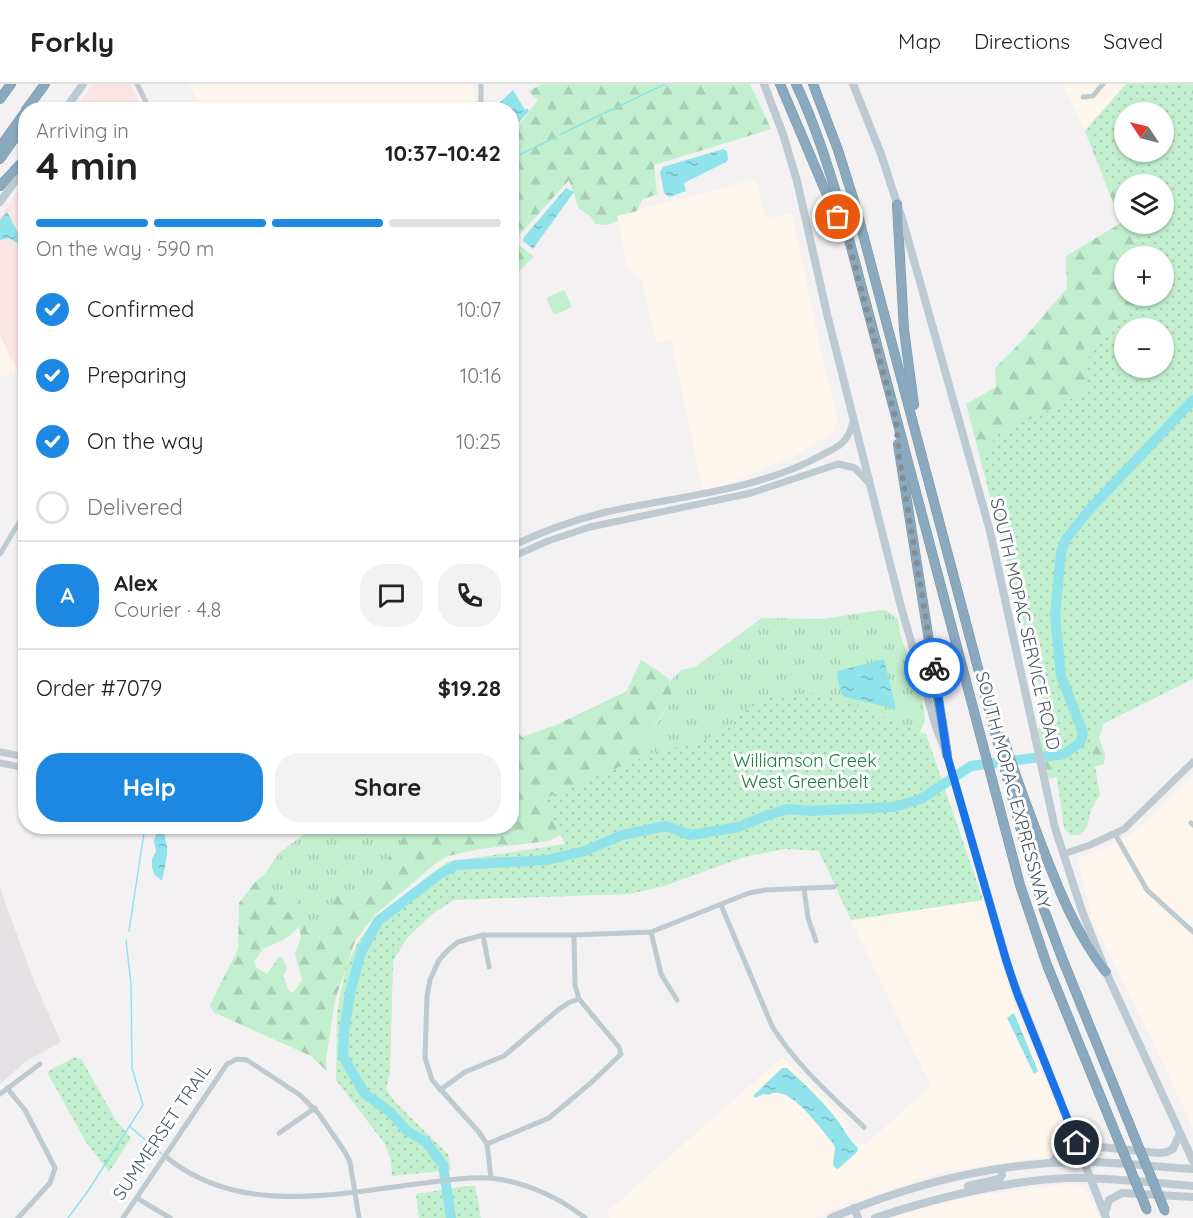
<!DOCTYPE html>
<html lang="en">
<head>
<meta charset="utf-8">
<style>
	:root { --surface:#fff; --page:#f2f2f2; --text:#222; --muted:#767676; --line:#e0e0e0; --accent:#1d88e2 }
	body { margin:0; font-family:Quicksand,sans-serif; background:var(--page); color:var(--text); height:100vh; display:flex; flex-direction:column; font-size:22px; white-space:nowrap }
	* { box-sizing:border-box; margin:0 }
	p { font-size:20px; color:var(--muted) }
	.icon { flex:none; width:33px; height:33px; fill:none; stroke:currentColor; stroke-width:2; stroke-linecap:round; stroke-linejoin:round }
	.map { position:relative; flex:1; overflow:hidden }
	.drawer { position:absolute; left:18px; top:18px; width:501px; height:732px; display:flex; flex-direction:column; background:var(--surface); border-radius:24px; box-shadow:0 2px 4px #0004 }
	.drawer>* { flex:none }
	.needle { width:39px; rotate:305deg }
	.tools { position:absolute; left:1114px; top:18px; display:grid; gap:12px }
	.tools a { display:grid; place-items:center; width:60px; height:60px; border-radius:50%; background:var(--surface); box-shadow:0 2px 4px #0004; font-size:30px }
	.pin { position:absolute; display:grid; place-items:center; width:51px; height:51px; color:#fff; margin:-26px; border:3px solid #fff; border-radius:50%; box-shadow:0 2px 6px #0007 }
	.courier { position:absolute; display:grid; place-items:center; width:60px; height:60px; margin:-30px; border:4px solid #1a73e8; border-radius:50%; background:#fff; color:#222; box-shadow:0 2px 8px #0007 }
	.overview em { font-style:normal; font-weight:700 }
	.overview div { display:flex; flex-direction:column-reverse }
	.overview { display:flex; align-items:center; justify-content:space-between; height:102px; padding:0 18px }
	h1 { font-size:39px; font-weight:700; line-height:45px }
	.bar { display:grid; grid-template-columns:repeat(4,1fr); gap:9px 6px; align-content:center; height:72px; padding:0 18px }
	.bar i { height:8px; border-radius:4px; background:var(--line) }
	.bar .current { background:var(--accent) }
	.bar p { grid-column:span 4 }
	.line { display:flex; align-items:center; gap:15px; padding:0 18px; border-top:2px solid var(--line) }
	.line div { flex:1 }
	.round { display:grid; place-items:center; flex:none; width:63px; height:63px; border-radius:24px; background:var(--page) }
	ol { padding:0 18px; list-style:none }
	li { display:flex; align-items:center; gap:18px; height:66px }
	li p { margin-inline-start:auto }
	li .icon { padding:6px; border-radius:50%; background:var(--accent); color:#fff; stroke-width:4 }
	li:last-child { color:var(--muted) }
	li i { width:33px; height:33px; border:3px solid var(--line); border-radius:50% }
	.cta { display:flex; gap:12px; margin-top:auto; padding:12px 18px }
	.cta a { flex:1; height:69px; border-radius:24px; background:var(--accent); color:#fff; font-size:24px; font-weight:700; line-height:69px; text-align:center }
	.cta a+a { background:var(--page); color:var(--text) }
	header { display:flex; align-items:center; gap:36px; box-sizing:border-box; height:84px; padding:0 30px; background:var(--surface); border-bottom:2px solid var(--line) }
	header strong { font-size:28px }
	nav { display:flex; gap:33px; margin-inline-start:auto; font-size:21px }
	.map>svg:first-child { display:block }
</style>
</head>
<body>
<header>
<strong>Forkly</strong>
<nav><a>Map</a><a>Directions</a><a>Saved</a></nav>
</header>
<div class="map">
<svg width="1193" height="1134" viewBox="0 0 1193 1134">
	<defs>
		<pattern id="grass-tufts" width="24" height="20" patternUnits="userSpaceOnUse" patternTransform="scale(1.5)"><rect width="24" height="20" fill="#c2efce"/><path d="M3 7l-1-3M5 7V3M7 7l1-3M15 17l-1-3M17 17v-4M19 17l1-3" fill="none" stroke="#a8cfb3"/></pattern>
		<pattern id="forest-firs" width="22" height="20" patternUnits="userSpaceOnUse" patternTransform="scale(1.5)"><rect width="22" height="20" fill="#c2efce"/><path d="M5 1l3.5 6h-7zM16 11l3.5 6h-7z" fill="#a8cfb3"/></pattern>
		<pattern id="park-dots" width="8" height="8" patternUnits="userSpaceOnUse" patternTransform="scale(1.5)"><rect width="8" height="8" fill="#c2efce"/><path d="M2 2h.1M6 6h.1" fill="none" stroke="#a8cfb3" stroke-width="1.8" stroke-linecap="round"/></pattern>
		<pattern id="water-ripples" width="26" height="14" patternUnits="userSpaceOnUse" patternTransform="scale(1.5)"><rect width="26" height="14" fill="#90e2eb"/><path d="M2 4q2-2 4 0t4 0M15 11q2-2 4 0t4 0" fill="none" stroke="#78bac2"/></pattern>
	</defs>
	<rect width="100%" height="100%" fill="#f3f1f2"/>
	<g fill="#fcf6ec">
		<path d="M189 0H474L475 17 473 26 202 25Z"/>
		<path d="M1062 0H1126L1085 47Z"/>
		<path d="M755 95 766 134 792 129 824 282 838 333 833 348 800 369 731 399 703 406 671 256 656 258 642 196 628 184 617 132Z"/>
		<path d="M0 251 17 286 0 294Z"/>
		<path d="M1193 690V1045L1149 949 1092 835 1077 774 1104 764 1128 752 1141 742Z"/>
		<path d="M983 816 1013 918 1065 1044 1063 1059 1058 1065 1044 1073 940 1089 846 1120 815 1134H610L606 1129 782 973 841 1030 846 1037 849 1053 858 1060H866L931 1002 851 836Z"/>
		<path d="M1067 1100 1078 1101 1086 1107 1100 1134H892L925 1123 973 1112Z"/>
	</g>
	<path fill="#e4e2e4" d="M0 804 33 895 61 958 25 978 0 1000Z"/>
	<g fill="#fbe4e4">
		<path d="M93 0H130L142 25H76Z"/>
		<path d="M25 97V282L17 286 0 251V133Z"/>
	</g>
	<g fill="url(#grass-tufts)">
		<path d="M880 526 887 527 898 535 901 553 922 609 925 637 918 652 651 671 640 662C653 645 676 619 670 597L681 586 695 583 762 534 824 535Z"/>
		<path d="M314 743H413L361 809 331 821 330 843 320 854 307 849 256 797 264 791 279 769Z"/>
	</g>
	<g fill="url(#forest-firs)" fill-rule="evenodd">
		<path d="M543 0H750L771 45 654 81 657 110 642 116 637 127 617 132 618 137 607 141 596 140 590 132 579 125 569 96 514 157 534 173 512 194V50L538 16 528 7Z"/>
		<path d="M1126 0H1193V588L1103 631V642L1099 654 1105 670 1104 680 1045 696 1034 647 1049 638 966 320 996 303 995 284 1021 258 1067 204 1066 172 1121 139 1085 47ZM1125 28H1164V68H1125ZM1125 100H1164V140H1125ZM1125 172H1164V212H1125ZM1125 244H1164V284H1125Z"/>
		<path d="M641 576C649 582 667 590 671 599 677 615 649 650 640 662L651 671 585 738 549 757 480 765 448 772 436 779 375 831 355 857 335 916 326 976 327 987 311 972 213 928 210 921 238 865 239 819 256 797 278 819 305 830 307 848 320 854 330 843 331 821 338 809H361L410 745 413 742H512V691L518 681 512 671V645L522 653 556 641 627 607ZM299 843 301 853 295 870 302 896 293 909 289 907 283 892 287 884 282 874 279 873 267 890 257 884 254 878 263 865 285 855Z"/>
	</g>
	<g fill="url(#park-dots)" fill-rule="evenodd">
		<path d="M1126 0H1188L1193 11V595L1089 647 1100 711 1091 726 1087 743 1079 751H1070L1064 744 1049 638 980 373 999 350 1091 305 1081 283 1131 223 1167 212 1164 206V172H1147L1131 140H1164V100H1125V127L1085 47ZM1164 28V68H1125V28ZM1164 244V284H1125V244Z"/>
		<path d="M811 609 839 615 926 650 983 816 851 836 819 767 785 765 744 773 664 802 629 810 454 816 431 831 407 854 393 877 390 989 386 1005 395 1018 448 1070 451 1086 392 1092 391 1077 385 1060 336 996 337 928 346 883 357 860 367 845 398 816 447 778 565 760 543 715 660 666 702 658 731 640 751 621 769 611Z"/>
		<path d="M75 973 82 976 115 1035 131 1054 109 1088 86 1058 47 988Z"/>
		<path d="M466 1102H475L481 1134H419L416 1110Z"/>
	</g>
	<g fill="#c2efce">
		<path d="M564 206 572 223 554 231 546 214Z"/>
		<path d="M280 805 299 817 292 828 273 817Z"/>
	</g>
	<g fill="url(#water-ripples)">
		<path d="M513 6 525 26 527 24 529 27 512 46V26L493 25Z"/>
		<path d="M723 65 727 67 728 75 726 78 684 99 686 107 669 113 664 109 660 88 663 83Z"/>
		<path d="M566 104 574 108 533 165 523 157 524 153Z"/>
		<path d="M7 128 23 158 19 160 9 154 0 156V136Z"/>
		<path d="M884 575 896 625 845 613 841 610 837 590 838 587Z"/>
		<path d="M158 743H165C164 751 165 754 167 762 168 773 164 786 162 797L154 790 152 783V775L156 767 154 757Z"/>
		<path d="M1014 929 1038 987 1034 990 1007 934Z"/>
		<path d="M782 984H787C804 1000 824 1018 838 1037 845 1047 849 1056 858 1064L857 1068 838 1085 835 1084 833 1081 835 1063 832 1058C820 1044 788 998 769 1011L763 1010 756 1014 753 1012Z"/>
	</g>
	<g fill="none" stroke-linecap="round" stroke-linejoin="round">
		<g stroke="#90e2eb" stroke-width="1.5">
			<path d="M561 50 665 0"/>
			<path d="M512 78 515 73 556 53"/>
			<path d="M129 847 145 742"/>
			<path d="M129 1042 162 1070"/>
			<path d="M68 1134 88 1107 143 1021 132 984 131 900 126 856"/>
		</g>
		<path stroke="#90e2eb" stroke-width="10" d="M451 1134 443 1081 426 1058 407 1047 390 1028 364 1009 343 972 344 948 350 909 361 868 378 837 437 792 456 781 547 776 585 767 622 751 666 742 690 751 739 743 765 732 788 725 810 727 894 723 921 715 971 682 1064 670 1080 659 1083 649 1061 592 1055 531 1061 469 1066 455 1090 425 1193 316"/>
		<g stroke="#7594aa" stroke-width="10">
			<g id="motorway">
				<path d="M780 0 830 118 840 138"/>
				<path d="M796 0C815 40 828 82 841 125L1020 801 1047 881 1117 1053"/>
				<path d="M813 0 838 66 855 120 1027 769 1043 823 1062 874 1135 1054"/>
				<path d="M0 15 11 0"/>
				<path d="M26 26 45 0"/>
				<path d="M0 63 26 27"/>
				<path d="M0 75 26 38"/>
				<path d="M0 102 26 74"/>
				<path d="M897 120 904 246 914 321"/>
				<path d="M898 360 947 671"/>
				<path d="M1003 653C1014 688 1027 723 1040 757 1058 804 1075 848 1106 888"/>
			</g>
		</g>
		<g stroke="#bfcad0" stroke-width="5">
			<path d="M137 0 150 26"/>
			<path d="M1083 13 1093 12 1103 0"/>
			<path d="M481 26V0"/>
			<path d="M0 470 26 427"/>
			<path d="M1191 739 1193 741"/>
			<path d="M1115 750 1147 806 1193 848"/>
			<path d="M804 805 808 834 816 857"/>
			<path d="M721 821 772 942C796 981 831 1011 864 1043"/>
			<path d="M651 848 661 890 677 916"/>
			<path d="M483 851 489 883"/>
			<path d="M7 1004 25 1026 55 1084 50 1099 18 1134"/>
			<path d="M440 1006 465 988 504 972 558 926 570 918 579 915"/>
			<path d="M0 1010 40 980"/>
			<path d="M279 1049 315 1024"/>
			<path d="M487 1060 549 1034 593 997 621 970 619 963 579 915 575 901 574 851"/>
			<path d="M165 1072C239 1134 338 1109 425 1099 446 1096 468 1093 489 1094 523 1097 559 1113 585 1134"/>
			<path d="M491 1094 487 1060 478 1047 432 996 425 974 427 912 430 896 439 876 447 867 458 858 483 851H574L651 848 749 809 765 806 834 803"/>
			<path d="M137 1114 170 1134"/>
			<path d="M123 1134 227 980 237 975 247 976 300 1011 319 1030 345 1068 350 1078 359 1134"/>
		</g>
		<g stroke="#bfcad0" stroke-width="7">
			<path d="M512 462C541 448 571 437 602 429 675 412 755 408 822 371 829 367 840 363 845 356 850 350 852 342 854 335"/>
			<path d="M512 473 548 457 590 443 751 409 838 380 855 384 868 398"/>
			<path d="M0 668 26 673"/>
			<path d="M0 679 26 684"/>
			<path d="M1063 770 1090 761 1124 745 1193 678"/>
		</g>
		<g stroke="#becad2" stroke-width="8">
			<path d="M764 0 783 50 797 97 827 230 901 523 936 643 947 671 1011 891 1106 1134"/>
			<path d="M853 0 881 70 904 141 990 447 1055 744 1082 827 1106 888 1193 1077"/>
			<path d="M65 26 83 0"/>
			<path d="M0 118 26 82"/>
			<path d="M1075 1049 1091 1062 1158 1069 1167 1068 1173 1065 1180 1049"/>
			<path d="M1051 1079 1065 1065 1072 1046"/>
			<path d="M968 1102 999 1095 1002 1091 1001 1085"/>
			<path d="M854 1124 858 1134"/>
			<path d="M1105 1129 1109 1116 1122 1109 1193 1113"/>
			<path d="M831 1134C911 1100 996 1078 1084 1078 1120 1078 1157 1083 1193 1085"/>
			<path d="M875 1134C938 1113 1002 1097 1069 1094 1110 1093 1152 1099 1193 1102"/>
		</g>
		<use href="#motorway" stroke="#8aa9be" stroke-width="9"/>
		<g stroke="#7594aa" stroke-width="10" stroke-linecap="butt">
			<g id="motorway-bridge">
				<path d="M1117 1053 1147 1126"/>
				<path d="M1135 1054 1165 1127"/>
			</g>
		</g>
		<use href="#motorway-bridge" stroke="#8aa9be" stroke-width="9"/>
	</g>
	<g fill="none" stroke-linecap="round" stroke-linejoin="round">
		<path stroke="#848d92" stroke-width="6" stroke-dasharray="0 10.8" d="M838 133 846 148 896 336 899 372 934 584"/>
		<path stroke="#1a73e8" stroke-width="8" d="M934 584 947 671 1006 876 1017 909 1077 1059"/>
	</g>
	<g text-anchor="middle" stroke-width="6" stroke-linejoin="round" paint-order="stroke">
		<g font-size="18" fill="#49575f" stroke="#fff">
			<text transform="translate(1025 540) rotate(77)" y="6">SOUTH MOPAC SERVICE ROAD</text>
			<text transform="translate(1013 706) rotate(75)" y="6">SOUTH MOPAC EXPRESSWAY</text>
			<text transform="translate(162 1048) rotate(-56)" y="6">SUMMERSET TRAIL</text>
		</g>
		<g font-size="18" fill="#198042" stroke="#fff">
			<text x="805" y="683">Williamson Creek<tspan x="805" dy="21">West Greenbelt</tspan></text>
		</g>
	</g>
</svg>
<div class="tools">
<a><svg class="needle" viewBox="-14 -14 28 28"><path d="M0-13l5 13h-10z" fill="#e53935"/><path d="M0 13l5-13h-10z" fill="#767676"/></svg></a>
<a><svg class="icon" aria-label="layers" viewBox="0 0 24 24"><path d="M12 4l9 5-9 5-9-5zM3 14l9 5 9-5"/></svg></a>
<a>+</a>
<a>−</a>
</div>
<div class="pin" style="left:838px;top:133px;background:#ea580c"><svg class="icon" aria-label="bag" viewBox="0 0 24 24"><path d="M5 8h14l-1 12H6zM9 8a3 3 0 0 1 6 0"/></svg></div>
<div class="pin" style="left:1077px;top:1059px;background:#1f2937"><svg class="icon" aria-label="home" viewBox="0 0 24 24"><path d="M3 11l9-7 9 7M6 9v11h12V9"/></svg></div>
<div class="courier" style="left:934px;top:584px"><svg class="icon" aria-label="bike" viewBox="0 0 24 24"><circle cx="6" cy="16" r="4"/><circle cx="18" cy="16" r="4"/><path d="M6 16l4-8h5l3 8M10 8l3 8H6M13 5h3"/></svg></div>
<section class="drawer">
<div class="overview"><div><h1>4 min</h1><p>Arriving in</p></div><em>10:37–10:42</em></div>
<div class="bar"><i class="current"></i><i class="current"></i><i class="current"></i><i></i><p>On the way · 590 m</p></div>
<ol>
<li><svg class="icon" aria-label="check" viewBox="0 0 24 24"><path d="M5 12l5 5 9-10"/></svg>Confirmed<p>10:07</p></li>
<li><svg class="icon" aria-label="check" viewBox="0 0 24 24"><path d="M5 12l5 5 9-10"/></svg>Preparing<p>10:16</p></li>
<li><svg class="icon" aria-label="check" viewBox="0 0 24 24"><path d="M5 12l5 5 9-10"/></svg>On the way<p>10:25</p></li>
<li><i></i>Delivered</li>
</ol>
<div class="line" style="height:108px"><b class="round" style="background:var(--accent);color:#fff">A</b><div><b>Alex</b><p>Courier · 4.8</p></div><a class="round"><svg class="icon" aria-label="chat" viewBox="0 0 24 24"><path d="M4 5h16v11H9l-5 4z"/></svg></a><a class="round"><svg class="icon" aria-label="phone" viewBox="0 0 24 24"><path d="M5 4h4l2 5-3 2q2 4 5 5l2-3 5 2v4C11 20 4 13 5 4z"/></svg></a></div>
<div class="line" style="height:78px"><div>Order #7079</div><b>$19.28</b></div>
<div class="cta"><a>Help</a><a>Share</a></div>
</section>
</div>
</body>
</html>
